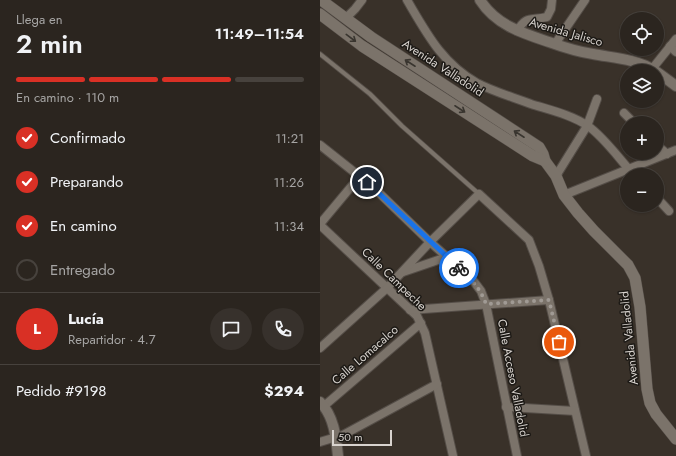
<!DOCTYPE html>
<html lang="es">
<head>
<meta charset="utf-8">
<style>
	:root { --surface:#2b251f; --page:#37312c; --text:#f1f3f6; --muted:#a6a5a4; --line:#47423d; --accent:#d93025 }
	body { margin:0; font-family:Jost,sans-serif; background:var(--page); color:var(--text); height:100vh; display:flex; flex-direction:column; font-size:15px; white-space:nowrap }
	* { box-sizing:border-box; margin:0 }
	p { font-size:13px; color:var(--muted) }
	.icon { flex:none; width:22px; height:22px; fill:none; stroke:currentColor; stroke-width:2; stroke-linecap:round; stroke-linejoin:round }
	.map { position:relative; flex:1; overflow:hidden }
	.panel { display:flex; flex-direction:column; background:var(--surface); width:320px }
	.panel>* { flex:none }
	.fabs { position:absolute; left:300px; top:12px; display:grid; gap:8px }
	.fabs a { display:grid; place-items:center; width:44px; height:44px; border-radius:50%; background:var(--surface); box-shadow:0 1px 3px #0004,0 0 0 1px var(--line); font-size:20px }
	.scale { position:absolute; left:12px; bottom:10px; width:60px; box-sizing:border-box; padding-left:4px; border:2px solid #d8d3ce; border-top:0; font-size:11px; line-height:14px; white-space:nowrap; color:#d8d3ce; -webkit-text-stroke:3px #1d1a16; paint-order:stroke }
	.pin { position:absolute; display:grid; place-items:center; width:34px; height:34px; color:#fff; margin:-17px; border:2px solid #fff; border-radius:50%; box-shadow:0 1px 4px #0007 }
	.courier { position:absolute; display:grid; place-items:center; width:40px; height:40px; margin:-20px; border:3px solid #1a73e8; border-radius:50%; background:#fff; color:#222; box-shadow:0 1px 5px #0007 }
	.headline em { font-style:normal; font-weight:600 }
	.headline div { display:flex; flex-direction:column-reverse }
	.headline { display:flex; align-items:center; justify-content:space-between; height:68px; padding:0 16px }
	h1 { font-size:26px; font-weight:600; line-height:30px }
	.bar { display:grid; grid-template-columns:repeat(4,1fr); gap:6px 4px; align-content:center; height:48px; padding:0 16px }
	.bar i { height:5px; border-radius:3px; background:var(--line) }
	.bar .active { background:var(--accent) }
	.bar p { grid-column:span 4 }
	.line { display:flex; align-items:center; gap:10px; padding:0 16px; border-top:1px solid var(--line) }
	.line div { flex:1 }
	.round { display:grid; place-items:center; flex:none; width:42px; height:42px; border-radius:21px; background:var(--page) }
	ol { padding:0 16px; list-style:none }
	li { display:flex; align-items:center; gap:12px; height:44px }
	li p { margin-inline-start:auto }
	li .icon { padding:4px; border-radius:50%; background:var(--accent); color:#fff; stroke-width:4 }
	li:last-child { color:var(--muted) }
	li i { width:22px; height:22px; border:2px solid var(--line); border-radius:50% }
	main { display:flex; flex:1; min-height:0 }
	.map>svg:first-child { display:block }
</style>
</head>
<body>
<main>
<section class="panel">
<div class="headline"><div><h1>2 min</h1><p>Llega en</p></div><em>11:49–11:54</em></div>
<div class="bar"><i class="active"></i><i class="active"></i><i class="active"></i><i></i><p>En camino · 110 m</p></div>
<ol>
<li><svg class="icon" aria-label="check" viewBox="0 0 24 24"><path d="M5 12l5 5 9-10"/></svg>Confirmado<p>11:21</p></li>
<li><svg class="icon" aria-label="check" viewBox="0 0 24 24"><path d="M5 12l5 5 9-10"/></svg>Preparando<p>11:26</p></li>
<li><svg class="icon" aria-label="check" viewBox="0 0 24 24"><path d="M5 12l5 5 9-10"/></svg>En camino<p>11:34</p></li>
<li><i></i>Entregado</li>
</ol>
<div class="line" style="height:72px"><b class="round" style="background:var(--accent);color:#fff">L</b><div><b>Lucía</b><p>Repartidor · 4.7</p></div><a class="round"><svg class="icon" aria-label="chat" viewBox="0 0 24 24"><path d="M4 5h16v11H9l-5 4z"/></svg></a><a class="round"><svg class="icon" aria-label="phone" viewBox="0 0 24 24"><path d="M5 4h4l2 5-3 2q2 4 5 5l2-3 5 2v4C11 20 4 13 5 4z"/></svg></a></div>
<div class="line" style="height:52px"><div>Pedido #9198</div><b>$294</b></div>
</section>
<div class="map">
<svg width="356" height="456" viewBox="0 0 356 456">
	<rect width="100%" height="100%" fill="#393129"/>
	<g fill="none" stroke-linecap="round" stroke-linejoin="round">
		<g stroke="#544d47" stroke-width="5.5">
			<path id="service" d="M0 54 50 94 82 126 159 194"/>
		</g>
		<g stroke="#544d47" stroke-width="10">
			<g id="minor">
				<path d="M87 0C107 34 122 63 157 83 174 92 193 97 211 104 230 110 252 115 268 126 285 138 300 160 314 175"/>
				<path d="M26 18 35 9 42 0"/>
				<path d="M197 31C207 15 210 21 227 17L231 9 232 0"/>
				<path d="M235 44 265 0"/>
				<path d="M350 46 356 52"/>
				<path d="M332 69 356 39"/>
				<path d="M304 113 314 123"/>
				<path d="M0 145 53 187 110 242 152 279 161 291 166 304 197 456"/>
				<path d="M337 145 347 154"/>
				<path d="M236 176 267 126 277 99"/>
				<path d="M244 195 356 150"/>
				<path d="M337 198 349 211"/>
				<path d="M0 224 40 176"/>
				<path d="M0 225 97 316 105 333 133 456"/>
				<path d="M83 272 127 257"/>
				<path d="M90 310 229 300"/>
				<path d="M0 348 67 288 110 242 159 194 209 240 219 266 229 300 266 456"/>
				<path d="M4 406 101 323"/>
				<path d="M186 407 255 411"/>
				<path d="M0 442 23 435 117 384"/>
			</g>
		</g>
		<g stroke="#544d47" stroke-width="12">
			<g id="tertiary">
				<path d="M160 0C176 25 202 33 229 42 243 47 258 52 273 54 294 58 317 59 335 71"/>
				<path d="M337 72 356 86"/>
				<path d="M0 402C14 416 16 437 18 456"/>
			</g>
		</g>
		<g stroke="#544d47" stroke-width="12">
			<g id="secondary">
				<path d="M1 0 51 37 219 147 223 154 225 161 236 176 244 195 258 213 274 231 308 265 315 278 320 307 327 389 330 403 336 414 356 439"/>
				<path d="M0 14 42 46 213 156 225 161"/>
			</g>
		</g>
		<use href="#service" stroke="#7b736a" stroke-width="4"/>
		<use href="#minor" stroke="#7b736a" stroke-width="8"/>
		<use href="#tertiary" stroke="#7b736a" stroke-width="10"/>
		<use href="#secondary" stroke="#7b736a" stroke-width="11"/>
	</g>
	<defs><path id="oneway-shaft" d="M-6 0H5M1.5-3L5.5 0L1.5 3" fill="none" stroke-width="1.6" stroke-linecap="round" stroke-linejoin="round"/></defs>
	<g stroke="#39352f">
		<use href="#oneway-shaft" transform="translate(31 38) rotate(37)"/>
		<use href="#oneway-shaft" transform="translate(90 63) rotate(-147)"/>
		<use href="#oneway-shaft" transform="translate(140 109) rotate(33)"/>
		<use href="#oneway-shaft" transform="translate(199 134) rotate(-147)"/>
	</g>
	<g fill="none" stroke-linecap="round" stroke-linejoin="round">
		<path stroke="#a09a94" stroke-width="4" stroke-dasharray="0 7.2" d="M139 268C152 280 160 288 166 304L229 300 239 342"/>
		<path stroke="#1a73e8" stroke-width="5" d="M47 182 139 268"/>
	</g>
	<g text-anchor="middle" stroke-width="3" stroke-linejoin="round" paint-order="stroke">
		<g font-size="12" fill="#d8d3ce" stroke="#1d1a16">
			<text transform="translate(246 32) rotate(16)" y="4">Avenida Jalisco</text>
			<text transform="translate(123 68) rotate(33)" y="4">Avenida Valladolid</text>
			<text transform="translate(74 279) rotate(44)" y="4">Calle Campeche</text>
			<text transform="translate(309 338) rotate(-96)" y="4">Avenida Valladolid</text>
			<text transform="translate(45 355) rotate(-41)" y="4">Calle Lomacalco</text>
			<text transform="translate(193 378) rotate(79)" y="4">Calle Acceso Valladolid</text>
		</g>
	</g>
</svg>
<div class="fabs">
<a><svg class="icon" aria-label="locate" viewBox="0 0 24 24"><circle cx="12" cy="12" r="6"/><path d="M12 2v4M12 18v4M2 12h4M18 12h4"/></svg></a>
<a><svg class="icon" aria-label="layers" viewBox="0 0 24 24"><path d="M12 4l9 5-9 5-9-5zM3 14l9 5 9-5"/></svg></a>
<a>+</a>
<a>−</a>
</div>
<div class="scale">50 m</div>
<div class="pin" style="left:239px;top:342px;background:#ea580c"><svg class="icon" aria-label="bag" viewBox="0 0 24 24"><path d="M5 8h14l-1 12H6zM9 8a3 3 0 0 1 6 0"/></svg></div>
<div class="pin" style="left:47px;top:182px;background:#1f2937"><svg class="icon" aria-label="home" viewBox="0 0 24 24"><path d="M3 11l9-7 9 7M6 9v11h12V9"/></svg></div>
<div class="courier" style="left:139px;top:268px"><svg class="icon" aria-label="bike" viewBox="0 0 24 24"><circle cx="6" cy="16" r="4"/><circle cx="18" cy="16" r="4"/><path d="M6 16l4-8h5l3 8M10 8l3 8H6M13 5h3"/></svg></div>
</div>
</main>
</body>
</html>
